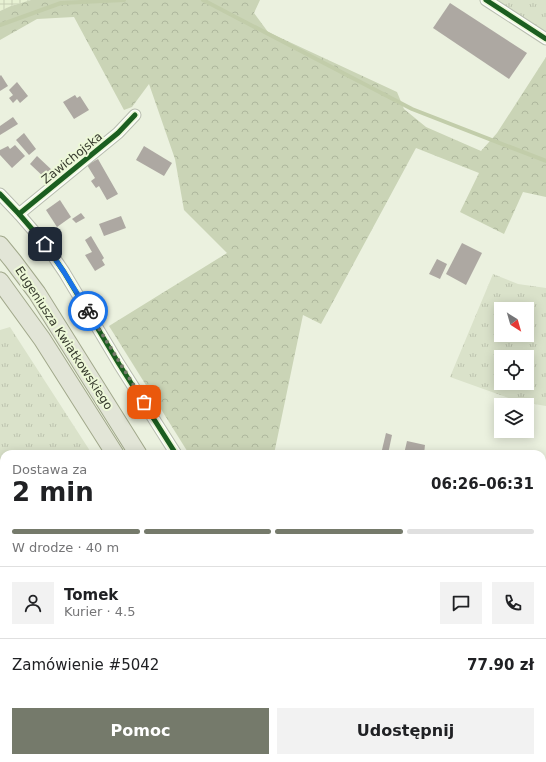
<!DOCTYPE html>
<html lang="pl">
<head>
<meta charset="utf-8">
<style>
	:root { --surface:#fff; --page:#f2f2f2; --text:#202124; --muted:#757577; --line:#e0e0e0; --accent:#757a6b }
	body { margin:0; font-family:"DejaVu Sans",sans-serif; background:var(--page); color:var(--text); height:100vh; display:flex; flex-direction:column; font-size:15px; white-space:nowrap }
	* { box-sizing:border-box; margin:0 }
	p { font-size:13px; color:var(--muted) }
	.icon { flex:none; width:22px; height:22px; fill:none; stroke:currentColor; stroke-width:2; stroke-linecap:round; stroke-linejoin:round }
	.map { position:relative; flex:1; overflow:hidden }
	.panel { position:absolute; left:0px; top:450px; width:546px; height:312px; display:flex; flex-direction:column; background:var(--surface); border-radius:12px 12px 0 0; box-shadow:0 2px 10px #0003 }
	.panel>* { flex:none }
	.needle { width:26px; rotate:143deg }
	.buttons { position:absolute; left:494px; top:302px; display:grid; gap:8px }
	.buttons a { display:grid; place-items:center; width:40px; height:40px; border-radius:0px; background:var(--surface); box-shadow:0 2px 10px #0003; font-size:20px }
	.pin { position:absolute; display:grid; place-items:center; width:34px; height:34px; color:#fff; margin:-17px; border-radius:8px; box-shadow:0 2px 6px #0006 }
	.courier { position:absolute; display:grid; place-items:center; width:40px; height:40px; margin:-20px; border:3px solid #1a73e8; border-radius:50%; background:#fff; color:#222; box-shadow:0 1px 5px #0007 }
	.summary em { font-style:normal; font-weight:800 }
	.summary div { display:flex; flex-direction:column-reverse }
	.summary { display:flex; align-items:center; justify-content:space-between; height:68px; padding:0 12px }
	h1 { font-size:26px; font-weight:800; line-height:30px }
	.bar { display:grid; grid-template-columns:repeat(4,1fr); gap:6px 4px; align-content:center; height:48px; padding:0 12px }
	.bar i { height:5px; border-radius:3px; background:var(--line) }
	.bar .on { background:var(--accent) }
	.bar p { grid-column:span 4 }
	.line { display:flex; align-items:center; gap:10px; padding:0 12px; border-top:1px solid var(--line) }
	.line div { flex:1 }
	.round { display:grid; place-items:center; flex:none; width:42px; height:42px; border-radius:0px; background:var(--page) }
	.button { display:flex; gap:8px; margin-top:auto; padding:8px 12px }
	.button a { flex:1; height:46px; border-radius:0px; background:var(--accent); color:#fff; font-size:16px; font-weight:800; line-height:46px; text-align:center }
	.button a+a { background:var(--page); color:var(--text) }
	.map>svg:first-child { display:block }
</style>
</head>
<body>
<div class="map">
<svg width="546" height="762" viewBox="0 0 546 762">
	<defs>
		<pattern id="industrial-grid" width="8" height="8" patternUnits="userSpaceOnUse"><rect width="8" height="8" fill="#e7f1d3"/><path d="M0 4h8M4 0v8" fill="none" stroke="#c7cfb5"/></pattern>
		<pattern id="grass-tufts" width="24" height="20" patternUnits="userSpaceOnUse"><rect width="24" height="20" fill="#dae2ca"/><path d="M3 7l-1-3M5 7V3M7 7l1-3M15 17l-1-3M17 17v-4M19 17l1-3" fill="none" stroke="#bcc3ae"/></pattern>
		<pattern id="forest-crowns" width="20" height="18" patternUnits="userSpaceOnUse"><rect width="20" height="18" fill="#cad4b6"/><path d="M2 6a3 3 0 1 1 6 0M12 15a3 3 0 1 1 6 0" fill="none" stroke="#aeb79d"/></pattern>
	</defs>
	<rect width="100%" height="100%" fill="#ebf1df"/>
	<path fill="url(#industrial-grid)" d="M0 0H31L11 6 0 11Z"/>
	<g fill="url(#grass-tufts)" fill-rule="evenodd">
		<path d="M499 0H546V34L496 4Z"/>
		<path d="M493 274 518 284 546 288V406L517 401 450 377ZM501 309H527V335H501ZM501 357H527V383H501Z"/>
		<path d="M10 327 92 454H4V552L0 548V491H3L0 477V330Z"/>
		<path d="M4 553V624L0 625V554Z"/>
		<path d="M546 711V762H529L523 758H542V715Z"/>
	</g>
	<g fill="url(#forest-crowns)">
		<path d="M31 0H260L254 13 268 32 397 92 404 109 426 127 481 151 497 133 546 57V197L523 192 504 234 460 212 479 173 416 148 321 324 303 315 274 454H189L109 326 227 253 184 210 175 159 149 84 132 107 124 110 74 17 37 19 0 40V11L11 6Z"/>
		<path d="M546 584V711L542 715V585Z"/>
		<path d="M0 734H4V758H430L437 762H0Z"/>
	</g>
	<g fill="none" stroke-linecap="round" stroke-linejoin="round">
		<g stroke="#c2cdaa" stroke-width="4">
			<path d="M203 0 412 109 546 161"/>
			<path d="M0 25 61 3 124 0"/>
		</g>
	</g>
	<g fill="#ada8a2">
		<path d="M450 3 527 53 509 79 433 28Z"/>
		<path d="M1 75 8 86 0 91V76Z"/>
		<path d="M17 82 28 96 20 103 17 99 13 103 9 98 13 95 9 90Z"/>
		<path d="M75 95 77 98 80 96 89 110 74 119 63 102Z"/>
		<path d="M13 117 18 124 0 135V126Z"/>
		<path d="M24 133 36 149 29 155 16 140Z"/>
		<path d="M15 145 25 156 12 168 0 155V150L8 146 10 149Z"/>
		<path d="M144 146 172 163 164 176 136 160Z"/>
		<path d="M37 156 54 172 47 180 30 164Z"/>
		<path d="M98 159 118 194 107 200 99 186 96 188 91 181 95 178 87 165Z"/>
		<path d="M60 200 71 217 57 227 46 210Z"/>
		<path d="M81 213 85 218 76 223 72 219Z"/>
		<path d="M121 216 126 228 104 236 99 224Z"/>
		<path d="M91 236 104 258 102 260 105 265 95 271 85 255 92 252 85 240Z"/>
		<path d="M462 243 482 253 466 285 446 274Z"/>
		<path d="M437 259 447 264 440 279 429 274Z"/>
		<path d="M386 433 392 435 388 454H381Z"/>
		<path d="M407 441 425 445 424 454H404Z"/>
		<path d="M357 450 369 454H356Z"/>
	</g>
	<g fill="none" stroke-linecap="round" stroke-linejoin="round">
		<g stroke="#b8bdaf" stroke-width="13">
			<g id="street">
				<path d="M486 0 546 39"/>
				<path d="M0 194 19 214 45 244 64 272 119 364 176 454"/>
				<path d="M19 214 118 133 135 115"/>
				<path d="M542 577H546"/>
			</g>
		</g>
		<g stroke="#a1a88b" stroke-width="19">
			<g id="primary">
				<path d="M0 245 13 261 37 293 138 454"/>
				<path d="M0 281 42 339 115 454"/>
				<path d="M463 758 470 762"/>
				<path d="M500 758 507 762"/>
			</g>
		</g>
		<use href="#street" stroke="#fcfdfa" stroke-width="11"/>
		<use href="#primary" stroke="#e2e5d7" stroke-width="17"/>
		<g stroke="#edf8d8" stroke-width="8">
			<g id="cycleway">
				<path d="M486 0 546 39"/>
				<path d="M0 194 19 214 45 244 64 272 119 364 176 454"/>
				<path d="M19 214 118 133 135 115"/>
			</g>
		</g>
		<use href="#cycleway" stroke="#1b5e20" stroke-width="5"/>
	</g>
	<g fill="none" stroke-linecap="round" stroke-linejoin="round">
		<path stroke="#757a6b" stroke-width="4" stroke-dasharray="0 7.2" d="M88 311 144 402"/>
		<path stroke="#1a73e8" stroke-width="5" d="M45 244 64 272 88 311"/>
	</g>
	<g text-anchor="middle" stroke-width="4" stroke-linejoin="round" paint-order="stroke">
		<g font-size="12" fill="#363a2d" stroke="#edf8d8">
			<text transform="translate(72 158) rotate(-39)" y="4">Zawichojska</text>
			<text transform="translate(64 338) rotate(57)" y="4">Eugeniusza Kwiatkowskiego</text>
		</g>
	</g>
</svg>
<div class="buttons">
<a><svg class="needle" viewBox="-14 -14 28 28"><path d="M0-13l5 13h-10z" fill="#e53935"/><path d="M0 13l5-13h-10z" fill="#757577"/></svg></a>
<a><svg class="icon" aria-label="locate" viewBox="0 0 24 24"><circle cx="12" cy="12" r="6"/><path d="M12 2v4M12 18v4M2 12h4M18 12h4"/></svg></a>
<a><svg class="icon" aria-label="layers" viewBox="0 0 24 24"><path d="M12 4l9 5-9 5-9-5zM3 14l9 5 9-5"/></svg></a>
</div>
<div class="pin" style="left:144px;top:402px;background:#ea580c"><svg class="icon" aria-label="bag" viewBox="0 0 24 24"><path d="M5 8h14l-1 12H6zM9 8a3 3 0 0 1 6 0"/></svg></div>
<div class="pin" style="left:45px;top:244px;background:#1f2937"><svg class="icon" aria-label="home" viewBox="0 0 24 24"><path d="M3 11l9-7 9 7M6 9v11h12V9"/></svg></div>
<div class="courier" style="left:88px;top:311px"><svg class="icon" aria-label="bike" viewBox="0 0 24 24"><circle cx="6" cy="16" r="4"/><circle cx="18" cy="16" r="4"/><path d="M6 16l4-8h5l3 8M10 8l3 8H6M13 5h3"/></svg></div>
<section class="panel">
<div class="summary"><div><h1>2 min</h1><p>Dostawa za</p></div><em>06:26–06:31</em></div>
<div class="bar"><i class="on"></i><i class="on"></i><i class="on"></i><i></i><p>W drodze · 40 m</p></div>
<div class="line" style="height:72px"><a class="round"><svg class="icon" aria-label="person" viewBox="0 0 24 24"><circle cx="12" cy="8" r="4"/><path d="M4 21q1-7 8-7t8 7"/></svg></a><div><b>Tomek</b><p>Kurier · 4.5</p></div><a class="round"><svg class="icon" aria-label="chat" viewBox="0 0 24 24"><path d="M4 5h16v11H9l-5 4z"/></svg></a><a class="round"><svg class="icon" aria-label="phone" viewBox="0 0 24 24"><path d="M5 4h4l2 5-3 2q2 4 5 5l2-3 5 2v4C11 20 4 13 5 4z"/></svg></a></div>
<div class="line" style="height:52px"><div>Zamówienie #5042</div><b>77.90 zł</b></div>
<div class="button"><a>Pomoc</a><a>Udostępnij</a></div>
</section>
</div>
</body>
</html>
